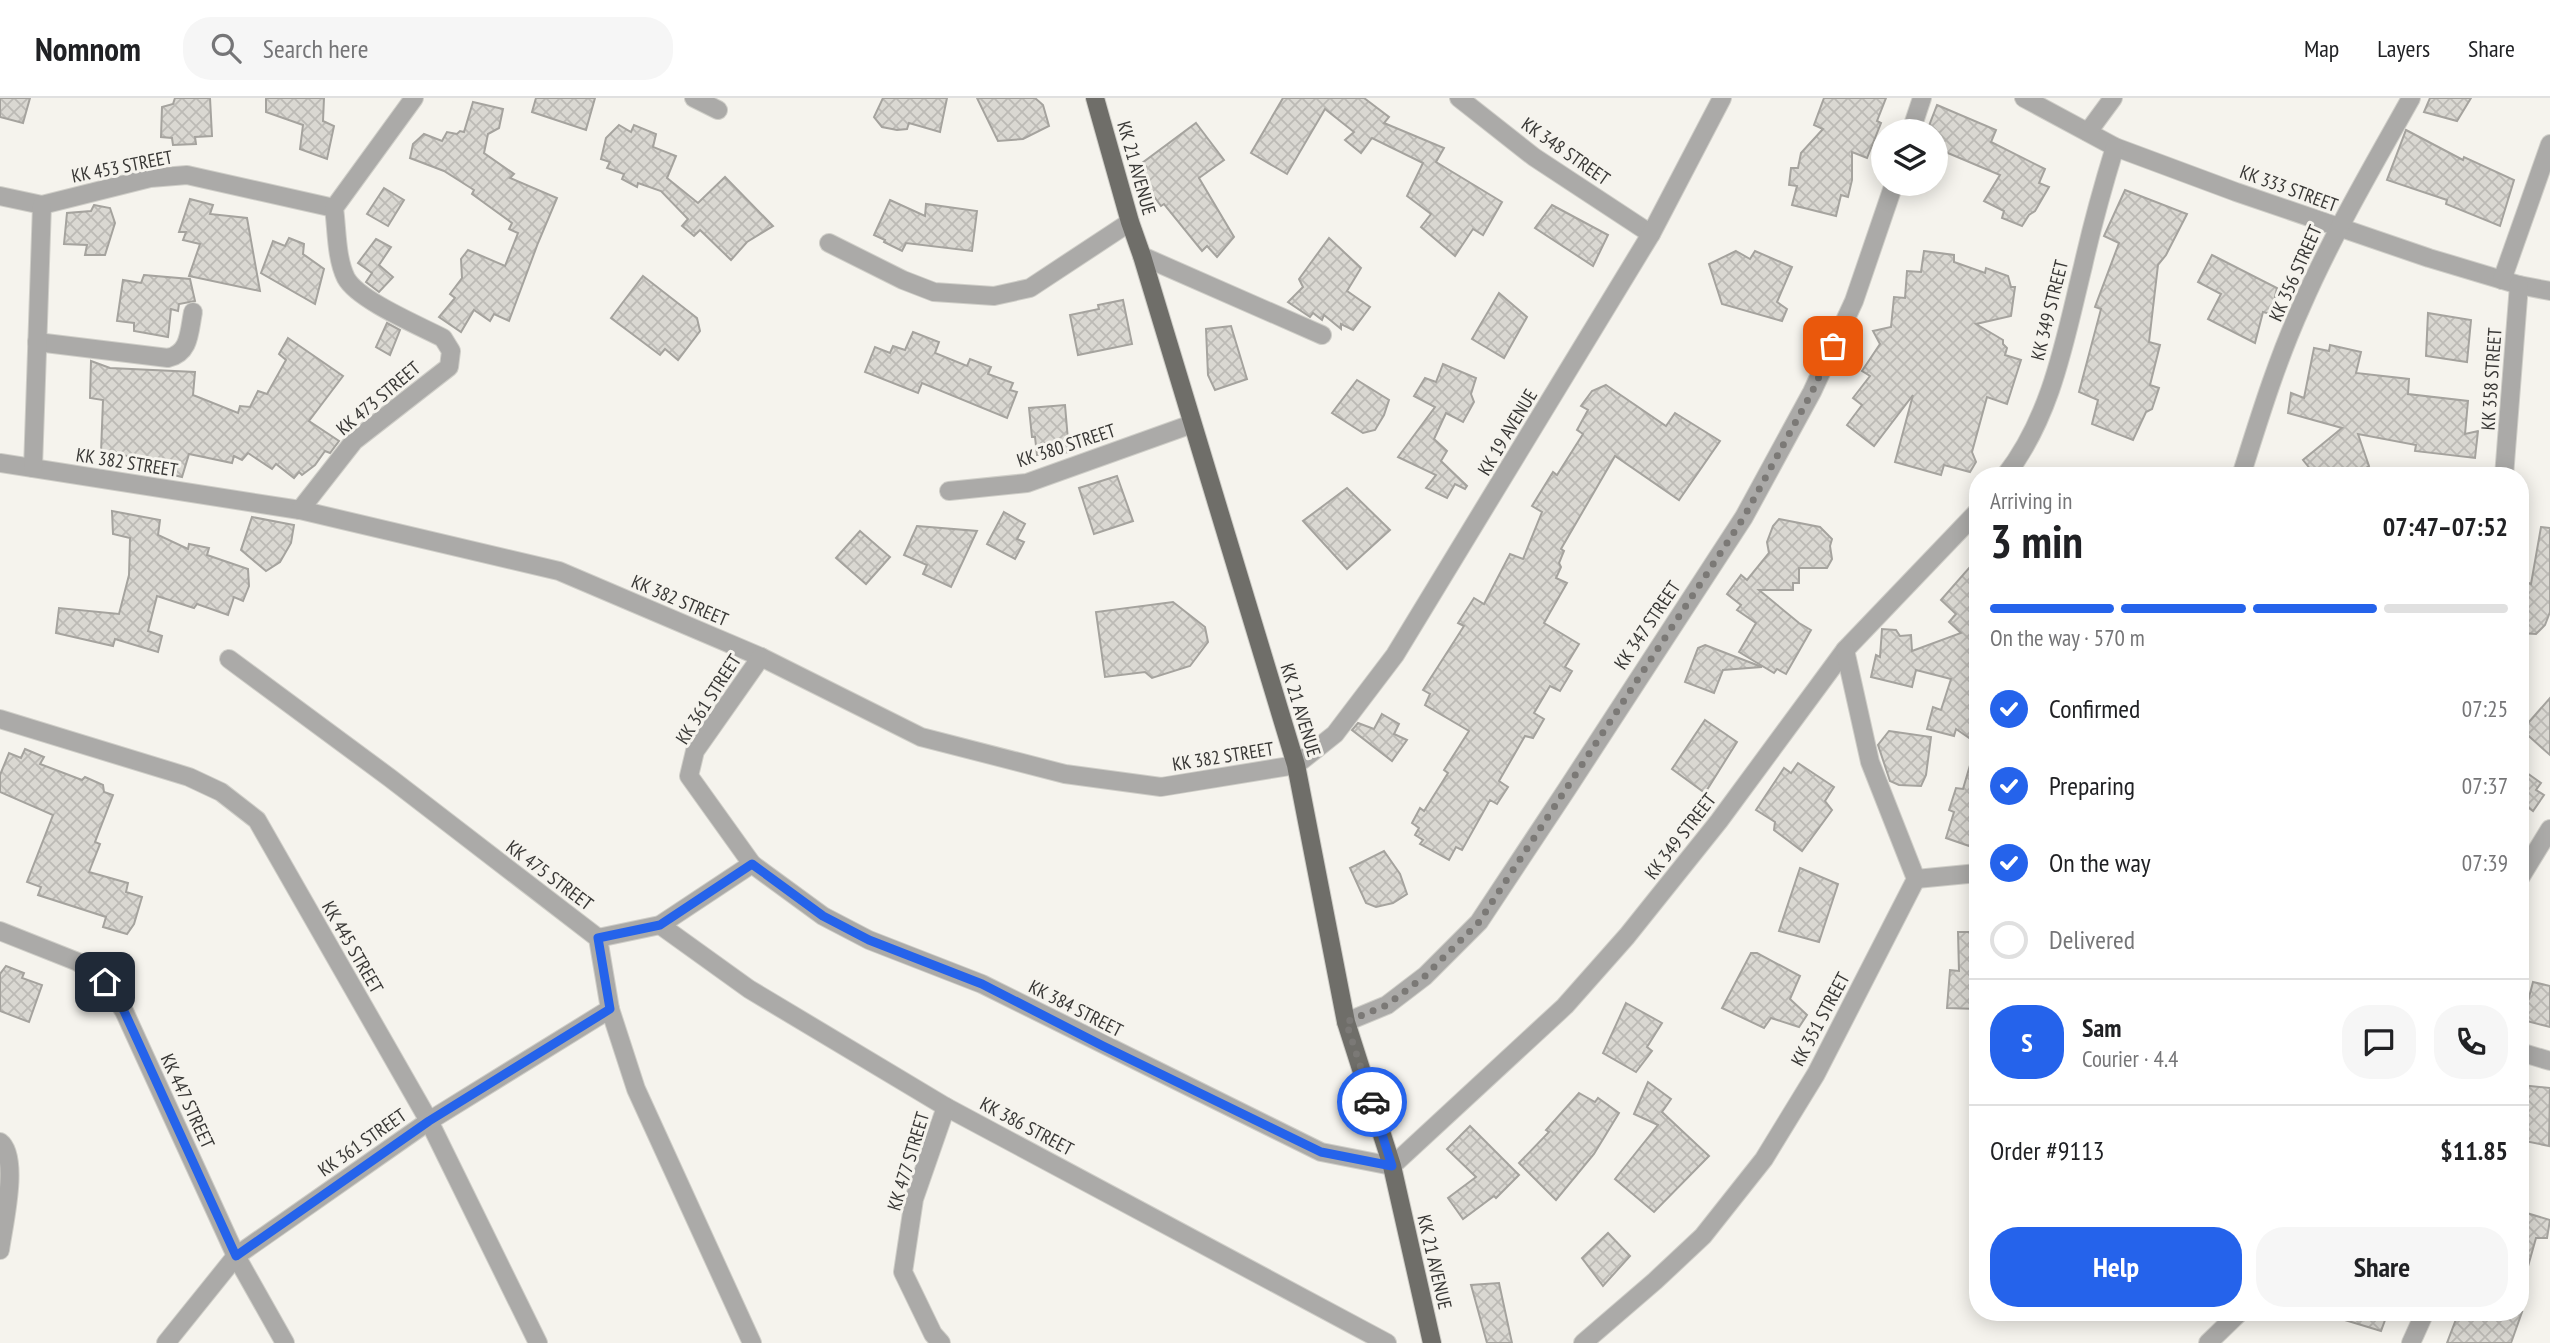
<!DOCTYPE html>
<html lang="en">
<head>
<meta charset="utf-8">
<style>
	:root { --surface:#fff; --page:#f6f6f6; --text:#202124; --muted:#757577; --line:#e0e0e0; --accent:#2563eb }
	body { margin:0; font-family:"PT Sans Narrow",sans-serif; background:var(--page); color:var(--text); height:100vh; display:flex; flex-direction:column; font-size:26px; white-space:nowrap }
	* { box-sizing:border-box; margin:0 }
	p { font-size:23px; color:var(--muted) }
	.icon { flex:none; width:38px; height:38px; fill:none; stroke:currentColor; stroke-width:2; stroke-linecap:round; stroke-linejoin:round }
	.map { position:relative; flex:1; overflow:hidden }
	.panel { position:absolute; left:1969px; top:369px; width:560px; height:854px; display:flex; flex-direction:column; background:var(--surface); border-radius:28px; box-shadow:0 4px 18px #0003 }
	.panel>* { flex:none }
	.tools { position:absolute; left:1871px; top:21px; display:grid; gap:14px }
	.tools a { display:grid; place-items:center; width:77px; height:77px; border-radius:50%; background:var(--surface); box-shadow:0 4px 18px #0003; font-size:35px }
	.pin { position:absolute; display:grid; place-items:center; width:60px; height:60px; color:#fff; margin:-30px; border-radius:14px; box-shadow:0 4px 10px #0006 }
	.courier { position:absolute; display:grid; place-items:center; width:70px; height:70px; margin:-35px; border:5px solid #2563eb; border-radius:50%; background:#fff; color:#222; box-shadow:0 2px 9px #0007 }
	.overview em { font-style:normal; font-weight:600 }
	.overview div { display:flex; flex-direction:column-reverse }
	.overview { display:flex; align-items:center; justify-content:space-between; height:119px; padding:0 21px }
	h1 { font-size:46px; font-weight:600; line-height:52px }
	.bar { display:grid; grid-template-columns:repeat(4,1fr); gap:10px 7px; align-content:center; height:84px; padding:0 21px }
	.bar i { height:9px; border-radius:5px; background:var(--line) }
	.bar .on { background:var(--accent) }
	.bar p { grid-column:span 4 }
	.line { display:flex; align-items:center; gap:18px; padding:0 21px; border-top:2px solid var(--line) }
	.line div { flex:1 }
	.round { display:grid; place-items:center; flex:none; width:74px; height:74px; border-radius:28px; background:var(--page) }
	ol { padding:0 21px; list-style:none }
	li { display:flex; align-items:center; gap:21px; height:77px }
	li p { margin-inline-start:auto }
	li .icon { padding:7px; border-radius:50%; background:var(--accent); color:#fff; stroke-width:4 }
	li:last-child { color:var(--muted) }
	li i { width:38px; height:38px; border:4px solid var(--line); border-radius:50% }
	.button { display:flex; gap:14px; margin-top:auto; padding:14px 21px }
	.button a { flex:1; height:80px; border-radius:28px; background:var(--accent); color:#fff; font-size:28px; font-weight:600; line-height:80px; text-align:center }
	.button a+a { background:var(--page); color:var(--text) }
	header { display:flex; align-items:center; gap:42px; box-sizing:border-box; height:98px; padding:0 35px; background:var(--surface); border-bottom:2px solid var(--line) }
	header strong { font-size:33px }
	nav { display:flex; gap:38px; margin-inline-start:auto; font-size:24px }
	.search { width:490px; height:63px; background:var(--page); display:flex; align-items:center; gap:18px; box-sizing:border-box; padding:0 24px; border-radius:28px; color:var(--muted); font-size:26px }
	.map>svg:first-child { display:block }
</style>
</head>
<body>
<header>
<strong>Nomnom</strong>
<div class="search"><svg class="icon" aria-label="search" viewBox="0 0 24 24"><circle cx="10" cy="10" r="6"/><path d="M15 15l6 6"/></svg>Search here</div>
<nav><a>Map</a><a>Layers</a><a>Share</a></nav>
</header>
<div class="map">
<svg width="2550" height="1245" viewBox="0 0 2550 1245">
	<defs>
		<pattern id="building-cross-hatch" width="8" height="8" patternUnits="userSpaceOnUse" patternTransform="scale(1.75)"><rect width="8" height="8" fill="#dad8d2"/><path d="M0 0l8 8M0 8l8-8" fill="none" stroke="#bcbab5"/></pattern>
	</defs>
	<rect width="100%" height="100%" fill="#f5f3ed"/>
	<g fill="url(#building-cross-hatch)" stroke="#a5a39e" stroke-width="2">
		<path d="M0 0H30L23 25 0 19Z"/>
		<path d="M175 0H210L212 38 195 39 196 46 173 47 172 40 161 39 162 9 173 6Z"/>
		<path d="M266 0H324L323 23 334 28 327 61 300 51 303 27 266 14Z"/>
		<path d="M536 0H595L586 32 532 14Z"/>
		<path d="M883 0H947L940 34 909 25 907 31 897 32 882 29 874 19Z"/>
		<path d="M977 0H1035L1043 7 1049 28 1023 41 998 43Z"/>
		<path d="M1283 0H1364L1389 19 1384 25 1444 50 1436 64 1502 104 1483 137 1473 131 1455 158 1421 129 1431 116 1407 98 1423 65 1372 40 1361 55 1345 42 1354 34 1325 11 1287 76 1251 55Z"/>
		<path d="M1824 0H1886L1877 23 1881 25 1867 60 1852 54V82L1848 99 1841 97 1836 118 1792 107 1797 88 1789 87 1791 70H1798L1801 55 1823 31 1814 27Z"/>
		<path d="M2430 0H2471L2457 23 2424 14Z"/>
		<path d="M473 4 503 11 499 30 488 36 484 55 514 76 510 80 557 100 538 145 509 223 494 216 490 223 474 212 461 234 439 219 455 200 450 196 462 180 461 161 468 152 505 168 518 135 509 131 512 125 472 96 474 92 444 73 410 60 413 46 424 36 442 43 447 34 457 36 460 33 464 34Z"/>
		<path d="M1937 7 1996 32 1991 44 2045 71 2039 85 2049 89 2035 113 2029 117 2022 128 2002 120 2004 113 1984 103 2000 77 1936 50V33H1927Z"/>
		<path d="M1196 25 1224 62 1199 80 1234 139 1217 159 1207 148 1202 153 1164 106 1161 108 1134 71Z"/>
		<path d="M619 27 631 34 634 27 656 36 653 49 676 58 667 80 698 105 725 79 773 128 747 144 731 162 700 132 694 138 682 128 688 121 661 93 638 85 637 89 622 81 624 76 607 70 610 64 601 61 606 40Z"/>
		<path d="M2406 32 2463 62 2464 59 2514 82 2500 128 2446 106 2447 102 2387 82Z"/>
		<path d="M384 90 404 102 388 128 367 116Z"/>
		<path d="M2125 92 2187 116 2166 157 2158 167 2149 244 2160 247 2150 287 2159 290 2152 311 2146 314 2133 342 2092 326 2098 302 2079 294 2101 211 2095 209 2119 145 2104 138Z"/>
		<path d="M190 101 213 107 210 116 247 120 260 193 189 178 200 146 183 142 186 134H179Z"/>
		<path d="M890 102 925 118 926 106 977 113 972 153 906 145 902 153 884 144 885 142 874 137Z"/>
		<path d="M94 107 110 110 115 125 105 157H85L87 147 64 146 67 115 91 113Z"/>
		<path d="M1552 107 1608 137 1593 168 1535 130Z"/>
		<path d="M289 140 304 146 303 156 324 171 315 206 261 175 273 143 285 148Z"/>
		<path d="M1329 140 1361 170 1347 193 1370 209 1353 232 1341 226V231L1324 217 1322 222 1313 215 1310 219 1288 204 1303 189 1299 181Z"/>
		<path d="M376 141 391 149 379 167 393 179 379 194 366 184 372 175 358 165Z"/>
		<path d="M1736 153 1750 161 1755 153 1792 169 1777 204 1787 211 1782 223 1722 206 1709 166Z"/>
		<path d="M1924 153 1954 157V164L1985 175 1986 170 2008 178 2011 189H2015L2011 218 1976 226 2003 242V246L2007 250 2005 257 2021 262 2007 306 1987 299 1972 354 1976 364 1970 374 1944 367 1941 377 1895 364 1913 297 1874 348 1847 327 1862 307 1853 300 1870 278 1862 273 1880 246 1873 233 1891 229 1894 199 1905 200 1907 173 1921 174Z"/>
		<path d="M2212 157 2277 190 2271 216 2263 214 2255 245 2208 221 2221 196 2198 184Z"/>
		<path d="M144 177 190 181 195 203 179 206 178 213 171 211 168 239 134 233V225L117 223 123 182 141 185Z"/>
		<path d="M643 178 697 220 700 233 678 262 665 251 660 257 611 220Z"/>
		<path d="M1499 195 1527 219 1504 260 1472 241Z"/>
		<path d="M1123 202 1132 246 1078 257 1070 217 1099 211 1098 207Z"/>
		<path d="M2428 215 2471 222 2467 264 2426 258Z"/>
		<path d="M387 225 400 232 390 257 376 249Z"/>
		<path d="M1231 228 1247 281 1215 292 1208 277 1206 231Z"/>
		<path d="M913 234 939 244 935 255 967 268 970 261 991 269 988 276 1013 285 1010 292 1017 294 1007 320 922 285 918 295 865 274 875 249 890 255 893 248 905 252Z"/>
		<path d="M288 240 343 278 309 323 339 343 330 355 325 353 315 367 302 377 299 374 294 380 276 366 272 371 248 355 242 362 234 358 232 365 189 356 182 379 153 372 154 361 101 355 103 302 90 300 91 263 110 270 195 274 193 297 238 315 240 308 250 309 258 293 267 296 286 262 279 256Z"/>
		<path d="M2330 247 2361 254 2356 275 2409 281 2408 296 2468 303 2465 336 2478 333 2475 360 2415 353 2416 347 2358 336 2369 368 2353 378H2311V372L2303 362 2342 330 2288 315 2291 295 2304 300 2314 250 2329 253Z"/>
		<path d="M1443 266 1476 280 1471 296 1474 304 1463 324 1446 315 1434 341 1447 353 1441 363 1467 388 1465 391 1455 386 1447 400 1426 390 1436 377 1398 359 1435 309 1414 298 1425 280 1436 284Z"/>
		<path d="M1357 282 1389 302 1384 317 1375 332 1363 335 1332 315Z"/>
		<path d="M1606 287 1666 328 1675 315 1720 343 1679 402 1615 358 1561 451 1564 453 1559 465 1561 469 1556 480 1567 485 1544 525 1579 546 1565 569 1572 573 1560 593 1550 588 1534 615 1544 621 1533 640 1525 638 1499 683 1508 689 1497 706 1490 702 1462 752 1456 749 1449 762 1420 746 1423 742 1415 737 1419 730 1412 725 1420 710 1424 713 1448 675 1444 672 1469 633 1425 607 1430 596 1423 592 1464 528 1458 525 1474 500 1484 506 1510 456 1523 461 1542 414 1532 408 1553 374 1557 377 1583 336 1577 332 1588 312 1581 308 1592 293Z"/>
		<path d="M1065 307 1069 354 1037 357 1035 339H1032L1029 310Z"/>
		<path d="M1117 378 1133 423 1094 436 1079 390Z"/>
		<path d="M1347 390 1390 432 1347 471 1303 423Z"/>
		<path d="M112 413 160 422 158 437 188 451 189 446 209 450 207 457 248 471 249 488 243 503 234 499 228 517 197 506 194 510 157 498 148 533 162 538 158 554 115 541 113 548 56 535 59 510 119 516 129 477 130 440 113 436Z"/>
		<path d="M1004 414 1025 426 1017 441 1024 444 1015 461 987 446Z"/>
		<path d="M252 419 294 427 291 445 280 464 266 473 241 452Z"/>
		<path d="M1779 421 1820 429 1832 441 1830 448 1832 461 1827 470H1799V485H1793V492H1759L1799 525 1811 532 1786 576 1777 571 1774 575 1739 554 1756 525 1737 512 1741 507 1727 496 1741 477 1747 482 1769 455 1767 444 1773 428Z"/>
		<path d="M917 428 977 433 951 489 923 476 927 467 904 457Z"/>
		<path d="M2541 429 2550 430V514L2545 527 2536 536 2520 535V481L2531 486Z"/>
		<path d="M860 433 890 459 866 486 836 460Z"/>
		<path d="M1969 470 1978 477V646L1956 631 1954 638 1927 631 1933 609 1941 612 1951 581 1916 572 1912 589 1871 579 1876 557 1880 559 1882 531 1896 532 1900 538 1911 537 1912 553 1961 535 1949 524 1956 516 1941 502Z"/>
		<path d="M1173 504 1205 529 1208 544 1190 568 1152 580 1145 574 1105 579 1096 514Z"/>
		<path d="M1705 547 1762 569 1723 572 1714 595 1685 584 1698 550Z"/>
		<path d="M2550 600V657L2522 632Z"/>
		<path d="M1382 616 1399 626 1394 636 1407 642 1392 663 1352 632 1358 625 1374 631Z"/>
		<path d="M1705 622 1737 644 1705 695 1672 671Z"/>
		<path d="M1889 633 1931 639 1926 677 1921 688 1899 687 1890 683 1878 647Z"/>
		<path d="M25 651 44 659 40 666 82 682 85 679 103 687 104 694 113 697 95 744 100 746 89 774 128 785 126 794 142 799 134 826 127 836 103 829 106 819 38 797 41 789 27 784 53 717 0 694V677L9 655 21 660Z"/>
		<path d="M1973 657H1978V751L1946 740 1954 714 1949 712 1956 690 1963 691Z"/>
		<path d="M1798 665 1834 689 1825 703 1832 712 1802 753 1774 732 1775 724 1756 712 1784 670 1791 675Z"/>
		<path d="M2520 670 2541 685 2536 692 2544 697 2533 713 2525 707 2520 715Z"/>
		<path d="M1384 753 1400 776 1407 796 1393 805 1376 809 1366 805 1350 770Z"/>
		<path d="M1800 770 1838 786 1819 844 1779 833Z"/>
		<path d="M1958 834H1978V911L1947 910 1950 872 1959 873Z"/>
		<path d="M1751 855H1757L1800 878 1790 901 1807 917 1799 929 1771 920 1764 930 1722 910Z"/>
		<path d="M6 868 24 875 22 880 42 887 29 924 0 913V876Z"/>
		<path d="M2533 884 2550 888V929L2523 922Z"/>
		<path d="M1626 905 1662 925 1647 949 1652 953 1636 974 1603 955Z"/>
		<path d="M1648 984 1671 1001 1662 1014 1709 1058 1654 1114 1615 1081 1658 1027 1634 1016Z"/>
		<path d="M2520 987 2550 990 2549 1048 2520 1042Z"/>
		<path d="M1579 995 1595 1004 1598 1000 1619 1015 1594 1056 1556 1102 1519 1065 1549 1034 1546 1032Z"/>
		<path d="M1470 1028 1519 1077 1496 1100 1494 1098 1463 1121 1448 1100 1476 1079 1447 1051Z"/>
		<path d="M2520 1113 2550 1122 2547 1140H2536L2525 1179 2520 1178Z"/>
		<path d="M1608 1135 1630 1158 1603 1188 1582 1160Z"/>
		<path d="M1499 1185 1512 1245H1487L1471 1187Z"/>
		<path d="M2336 1214H2388L2381 1233 2335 1219Z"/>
		<path d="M2464 1214H2522L2511 1245H2447L2458 1216H2463Z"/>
	</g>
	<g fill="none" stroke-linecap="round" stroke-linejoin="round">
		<g stroke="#cfcec8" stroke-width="20">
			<g id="minor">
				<path d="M694 0 718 12"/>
				<path d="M1459 0 1534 59 1651 136"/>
				<path d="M2024 0 2115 49 2236 94 2429 160 2519 187 2550 193"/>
				<path d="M1911 33 1922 0"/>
				<path d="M2088 34 2113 0"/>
				<path d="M0 98 42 107 150 80 187 77 334 110"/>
				<path d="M829 145 903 182 934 194 994 198 1030 190 1130 124"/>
				<path d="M1142 158 1322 237"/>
				<path d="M2502 182 2550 46"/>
				<path d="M37 244 168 260C190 255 189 234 193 214"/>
				<path d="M0 365 300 412 559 473 761 559 921 639 1065 676 1161 689 1296 667 1335 636 1395 557 1651 136 1722 0"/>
				<path d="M33 370 42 107"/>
				<path d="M2005 378C2052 318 2065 241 2083 168 2092 128 2103 88 2115 49"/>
				<path d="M2241 378C2259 321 2277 262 2302 207 2333 136 2373 68 2411 0"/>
				<path d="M2504 378 2519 187"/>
				<path d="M949 393 1027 385 1192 326"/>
				<path d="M300 412 354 343 449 269 451 253 443 240C418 227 358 202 346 180 336 160 337 131 334 110L414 0"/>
				<path d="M229 561 390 680 598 840 610 911 636 991 752 1245"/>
				<path d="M0 621 189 679 221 694 257 722 429 1023 538 1245"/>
				<path d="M752 766 823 818 869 842 982 886 1321 1054 1392 1068 1565 908 1627 838 1719 723 1845 552 1978 413"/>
				<path d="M2520 780 2550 731"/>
				<path d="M1916 781 1978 775"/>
				<path d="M660 827 749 891 946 1009 1387 1245"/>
				<path d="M0 833 78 864 105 884 124 913 236 1158 285 1245"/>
				<path d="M598 840 660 827 752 766 689 678 695 653 761 559"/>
				<path d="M1346 924 1387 907 1425 878 1479 824 1567 691 1744 419 1812 294 1854 203 1894 86"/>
				<path d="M2520 954 2550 963"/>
				<path d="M0 1044C20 1059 3 1129 0 1152"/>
				<path d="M166 1245 236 1158 429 1023 610 911"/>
				<path d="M941 1245 933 1236 903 1174 914 1101 946 1009"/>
				<path d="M1583 1245 1655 1183 1703 1138 1764 1061 1816 976 1916 781 1870 664 1845 552"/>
				<path d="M2208 1245 2240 1214"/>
				<path d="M2411 1245 2425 1214"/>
			</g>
		</g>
		<g stroke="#cfcec8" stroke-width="20">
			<path id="major" d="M1095 0 1130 124 1142 158 1296 667 1346 924 1392 1068 1432 1245"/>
		</g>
		<use href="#minor" stroke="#abaaa8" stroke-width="18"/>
		<use href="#major" stroke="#6f6e69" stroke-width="18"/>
	</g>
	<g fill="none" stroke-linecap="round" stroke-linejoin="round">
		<path stroke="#7b7976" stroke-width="7" stroke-dasharray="0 12.6" d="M1372 1004 1346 924 1387 907 1425 878 1479 824 1744 419 1812 294 1833 248"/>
		<path stroke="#2563eb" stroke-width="9" d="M105 884 124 913 236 1158 429 1023 610 911 598 840 660 827 752 766 823 818 869 842 982 886 1103 948 1321 1054 1392 1068 1372 1004"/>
	</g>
	<g text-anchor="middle" stroke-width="6" stroke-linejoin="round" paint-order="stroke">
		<g font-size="19" fill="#393836" stroke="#f5f3ed">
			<text transform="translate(1566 53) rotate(35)" y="7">KK 348 STREET</text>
			<text transform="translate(122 68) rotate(-11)" y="7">KK 453 STREET</text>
			<text transform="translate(1137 70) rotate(74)" y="7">KK 21 AVENUE</text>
			<text transform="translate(2289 90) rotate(20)" y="7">KK 333 STREET</text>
			<text transform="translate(2295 175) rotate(-66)" y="7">KK 356 STREET</text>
			<text transform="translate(2049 212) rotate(-76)" y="7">KK 349 STREET</text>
			<text transform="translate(2491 281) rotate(-86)" y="7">KK 358 STREET</text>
			<text transform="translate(378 300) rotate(-40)" y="7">KK 473 STREET</text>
			<text transform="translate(1507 334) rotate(-59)" y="7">KK 19 AVENUE</text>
			<text transform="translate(1066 347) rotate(-18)" y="7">KK 380 STREET</text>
			<text transform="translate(127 364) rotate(9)" y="7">KK 382 STREET</text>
			<text transform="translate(680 502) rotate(23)" y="7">KK 382 STREET</text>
			<text transform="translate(1647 527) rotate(-56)" y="7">KK 347 STREET</text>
			<text transform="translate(708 601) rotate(-57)" y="7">KK 361 STREET</text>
			<text transform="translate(1301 612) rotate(73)" y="7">KK 21 AVENUE</text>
			<text transform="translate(1223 658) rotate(-9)" y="7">KK 382 STREET</text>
			<text transform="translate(1680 738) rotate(-52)" y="7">KK 349 STREET</text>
			<text transform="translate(550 777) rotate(37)" y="7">KK 475 STREET</text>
			<text transform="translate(353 849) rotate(60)" y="7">KK 445 STREET</text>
			<text transform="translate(1076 910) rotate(27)" y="7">KK 384 STREET</text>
			<text transform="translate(1820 921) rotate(-62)" y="7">KK 351 STREET</text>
			<text transform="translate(188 1003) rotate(65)" y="7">KK 447 STREET</text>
			<text transform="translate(1027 1028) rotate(28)" y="7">KK 386 STREET</text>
			<text transform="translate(362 1044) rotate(-35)" y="7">KK 361 STREET</text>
			<text transform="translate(908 1063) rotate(-73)" y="7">KK 477 STREET</text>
			<text transform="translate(1435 1164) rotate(77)" y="7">KK 21 AVENUE</text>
		</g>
	</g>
</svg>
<div class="tools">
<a><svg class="icon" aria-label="layers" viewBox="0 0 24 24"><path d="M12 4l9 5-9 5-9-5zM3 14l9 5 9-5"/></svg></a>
</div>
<div class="pin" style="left:1833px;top:248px;background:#ea580c"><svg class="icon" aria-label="bag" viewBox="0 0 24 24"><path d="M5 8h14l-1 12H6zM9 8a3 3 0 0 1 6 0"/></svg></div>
<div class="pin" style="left:105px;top:884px;background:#1f2937"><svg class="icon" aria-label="home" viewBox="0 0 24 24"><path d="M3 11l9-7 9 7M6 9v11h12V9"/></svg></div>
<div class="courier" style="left:1372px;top:1004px"><svg class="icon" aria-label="car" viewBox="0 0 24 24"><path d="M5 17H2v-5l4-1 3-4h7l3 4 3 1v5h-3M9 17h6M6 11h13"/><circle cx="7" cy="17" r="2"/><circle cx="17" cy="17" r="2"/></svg></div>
<section class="panel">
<div class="overview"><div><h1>3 min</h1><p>Arriving in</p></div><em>07:47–07:52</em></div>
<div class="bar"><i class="on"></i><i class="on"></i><i class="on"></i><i></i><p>On the way · 570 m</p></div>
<ol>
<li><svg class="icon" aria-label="check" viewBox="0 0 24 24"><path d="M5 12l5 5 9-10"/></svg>Confirmed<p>07:25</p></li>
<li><svg class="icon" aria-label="check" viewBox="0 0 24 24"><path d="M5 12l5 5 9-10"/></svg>Preparing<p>07:37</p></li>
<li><svg class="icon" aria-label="check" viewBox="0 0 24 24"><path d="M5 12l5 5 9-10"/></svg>On the way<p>07:39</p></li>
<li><i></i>Delivered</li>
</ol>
<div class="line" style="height:126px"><b class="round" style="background:var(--accent);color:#fff">S</b><div><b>Sam</b><p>Courier · 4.4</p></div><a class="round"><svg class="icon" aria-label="chat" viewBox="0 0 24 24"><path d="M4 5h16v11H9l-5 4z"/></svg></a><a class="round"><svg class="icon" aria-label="phone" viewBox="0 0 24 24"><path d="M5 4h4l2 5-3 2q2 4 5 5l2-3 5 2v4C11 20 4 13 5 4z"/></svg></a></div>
<div class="line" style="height:91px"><div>Order #9113</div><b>$11.85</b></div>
<div class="button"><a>Help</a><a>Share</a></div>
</section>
</div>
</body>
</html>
